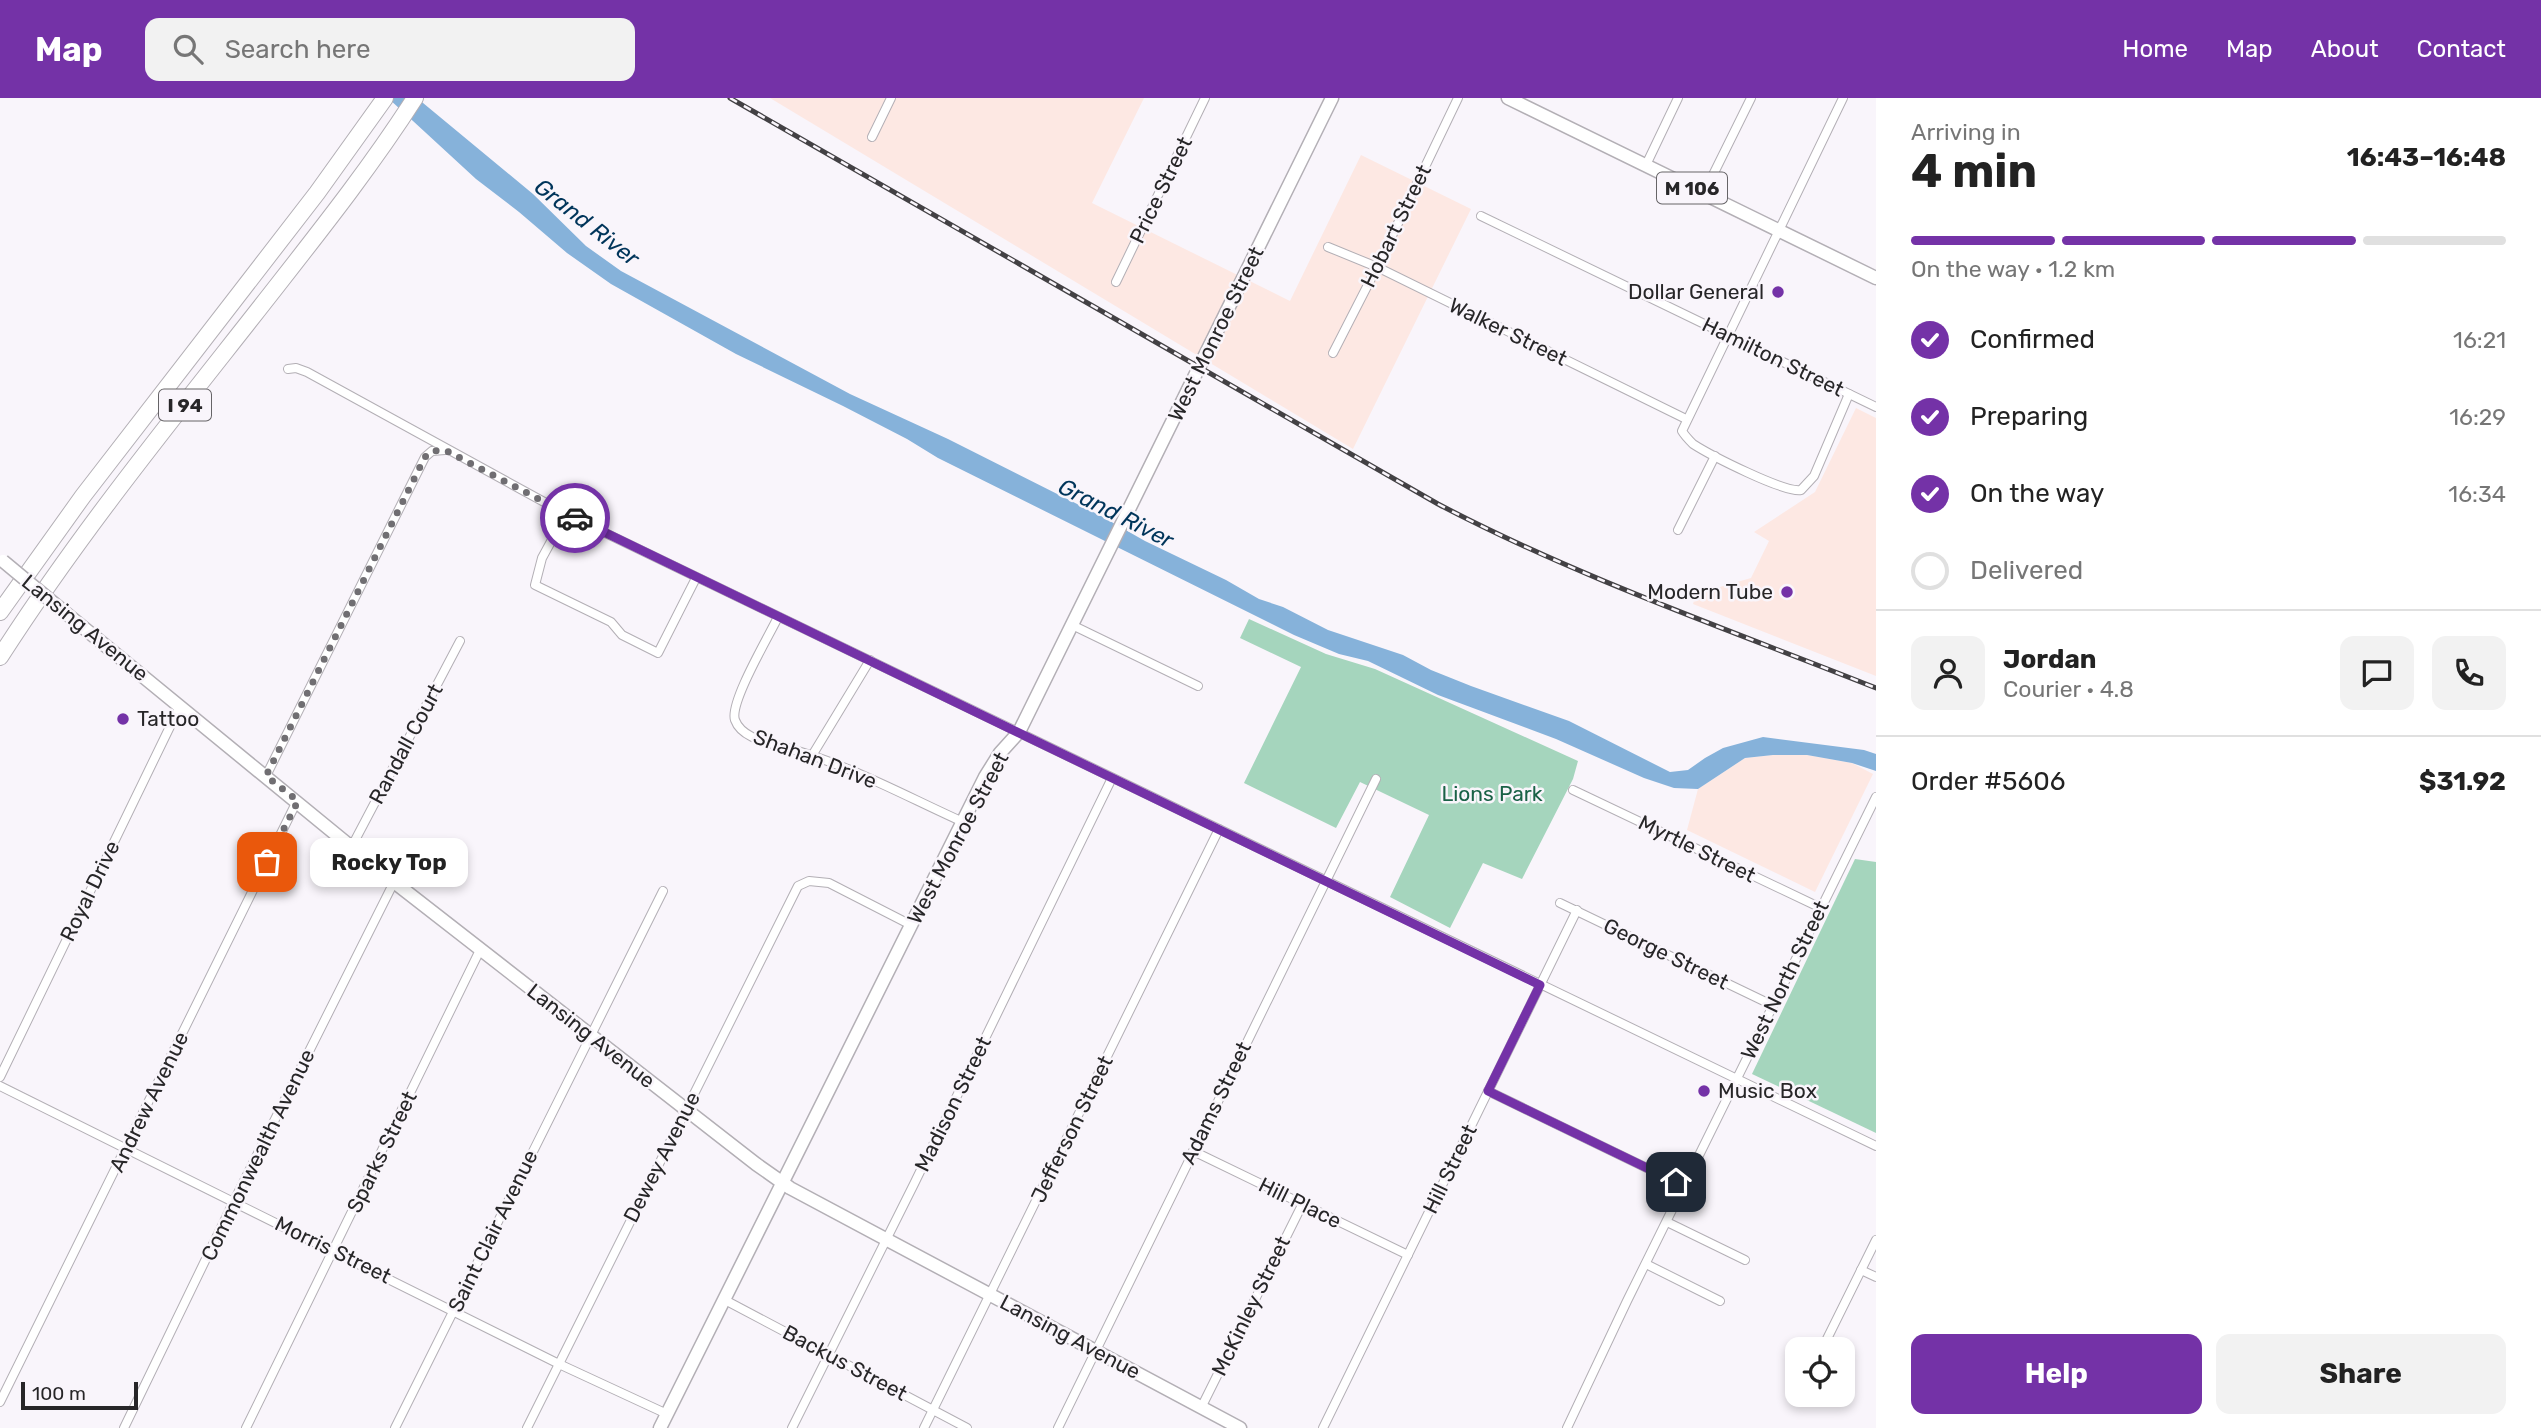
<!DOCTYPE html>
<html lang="en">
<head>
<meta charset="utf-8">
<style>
	:root { --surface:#fff; --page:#f2f2f2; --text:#222; --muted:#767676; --line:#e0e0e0; --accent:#7432a7 }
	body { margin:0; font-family:Rubik,sans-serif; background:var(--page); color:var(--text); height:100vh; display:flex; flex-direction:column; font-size:26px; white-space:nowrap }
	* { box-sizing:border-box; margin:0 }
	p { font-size:23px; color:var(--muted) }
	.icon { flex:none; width:38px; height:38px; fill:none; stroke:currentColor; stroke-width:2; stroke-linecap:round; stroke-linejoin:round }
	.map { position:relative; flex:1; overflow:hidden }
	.drawer { display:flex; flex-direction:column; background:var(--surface); width:665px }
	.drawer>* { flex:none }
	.tools { position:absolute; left:1785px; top:1239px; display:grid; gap:14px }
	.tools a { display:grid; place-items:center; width:70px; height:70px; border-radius:14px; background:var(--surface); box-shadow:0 4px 10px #0003; font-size:35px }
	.scale { position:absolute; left:21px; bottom:18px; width:117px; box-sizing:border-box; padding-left:7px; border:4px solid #272628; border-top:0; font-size:19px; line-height:24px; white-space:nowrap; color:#272628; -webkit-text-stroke:5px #f9f5fb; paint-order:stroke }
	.pin { position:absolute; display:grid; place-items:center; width:60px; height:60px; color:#fff; margin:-30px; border-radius:14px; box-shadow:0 4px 10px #0006 }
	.courier { position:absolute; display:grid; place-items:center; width:70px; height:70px; margin:-35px; border:5px solid #7432a7; border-radius:50%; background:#fff; color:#222; box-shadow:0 2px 9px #0007 }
	.bubble { position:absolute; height:49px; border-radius:14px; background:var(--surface); box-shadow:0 4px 10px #0003; font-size:23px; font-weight:700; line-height:49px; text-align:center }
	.head em { font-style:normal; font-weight:700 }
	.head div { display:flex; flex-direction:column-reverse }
	.head { display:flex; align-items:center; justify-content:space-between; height:119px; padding:0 35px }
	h1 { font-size:46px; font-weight:700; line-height:52px }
	.bar { display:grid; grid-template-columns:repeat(4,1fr); gap:10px 7px; align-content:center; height:84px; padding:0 35px }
	.bar i { height:9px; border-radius:5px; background:var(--line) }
	.bar .active { background:var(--accent) }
	.bar p { grid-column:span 4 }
	.line { display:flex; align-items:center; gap:18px; padding:0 35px; border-top:2px solid var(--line) }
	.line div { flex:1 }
	.round { display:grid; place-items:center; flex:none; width:74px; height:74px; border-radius:14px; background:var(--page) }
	ol { padding:0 35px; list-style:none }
	li { display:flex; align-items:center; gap:21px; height:77px }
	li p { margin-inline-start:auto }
	li .icon { padding:7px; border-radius:50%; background:var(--accent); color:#fff; stroke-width:4 }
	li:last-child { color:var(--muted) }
	li i { width:38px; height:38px; border:4px solid var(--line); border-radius:50% }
	.button { display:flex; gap:14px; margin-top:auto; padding:14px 35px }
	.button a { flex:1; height:80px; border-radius:14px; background:var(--accent); color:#fff; font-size:28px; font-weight:700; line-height:80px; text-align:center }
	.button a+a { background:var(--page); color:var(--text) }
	header { display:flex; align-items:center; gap:42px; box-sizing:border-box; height:98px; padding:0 35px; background:var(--accent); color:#fff }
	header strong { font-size:33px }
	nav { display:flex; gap:38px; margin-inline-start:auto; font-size:24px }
	.search { width:490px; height:63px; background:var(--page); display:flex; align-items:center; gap:18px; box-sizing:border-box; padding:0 24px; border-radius:14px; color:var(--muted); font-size:26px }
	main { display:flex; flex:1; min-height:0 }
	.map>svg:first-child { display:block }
</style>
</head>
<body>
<header>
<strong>Map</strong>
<div class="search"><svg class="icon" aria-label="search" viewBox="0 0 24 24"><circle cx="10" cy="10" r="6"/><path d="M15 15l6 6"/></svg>Search here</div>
<nav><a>Home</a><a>Map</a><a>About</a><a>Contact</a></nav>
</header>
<main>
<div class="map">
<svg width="1876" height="1330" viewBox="0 0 1876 1330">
	<rect width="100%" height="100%" fill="#f9f5fb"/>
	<g fill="#fde8e3">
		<path d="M770 0H1144L1092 105 1290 203 1361 57 1471 111 1353 351Z"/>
		<path d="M1856 310 1876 320V578L1693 506 1696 496 1751 480 1769 443 1754 434 1815 394Z"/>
		<path d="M1773 657H1807L1852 665 1873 676 1815 794 1687 732 1698 691 1745 660Z"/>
	</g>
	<g fill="#a5d5bd">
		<path d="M1249 521 1326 556 1375 571 1578 663 1573 681 1522 781 1483 765 1450 830 1390 799 1429 717 1360 684 1336 730 1244 685 1301 569 1240 540Z"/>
		<path d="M1855 761 1876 764V1035L1752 976Z"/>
	</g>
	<path fill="#86b2da" d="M388 0H417L533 96 586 148 621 173 850 296 948 341 1101 418 1145 443 1226 482 1259 501 1283 509 1328 532 1403 557 1431 572 1471 588 1569 623 1670 674 1688 672 1705 660 1723 650 1763 639 1864 652 1876 656V673L1852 665 1807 657H1773L1745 660 1698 691 1674 690 1644 680 1556 641 1438 597 1368 563 1339 556 1294 537 938 360 907 341 843 308 736 256 611 186 567 155 519 114 476 81Z"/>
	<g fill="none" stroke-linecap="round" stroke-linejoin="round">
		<g stroke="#b3afb5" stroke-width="10">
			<g id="street">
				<path d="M1843 0 1682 333C1685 338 1689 342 1693 346 1710 357 1784 395 1801 392L1814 378 1849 296"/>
				<path d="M872 39 891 0"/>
				<path d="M1646 67 1678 0"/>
				<path d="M1706 97 1708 87 1751 0"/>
				<path d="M1481 118 1876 309"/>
				<path d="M1328 149 1377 169 1686 321"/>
				<path d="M1116 184 1205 0"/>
				<path d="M1333 255 1377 169 1458 0"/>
				<path d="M288 271 296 270 307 274 566 416 1876 1048"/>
				<path d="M566 416 542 460 535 487 611 524 622 537 658 555 696 480"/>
				<path d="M1678 432 1715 358"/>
				<path d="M778 519C769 538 729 605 735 622 741 639 765 644 780 648 844 664 903 697 963 724"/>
				<path d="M1072 527 1198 588"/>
				<path d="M813 656 870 562"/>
				<path d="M266 678 425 359 432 353 445 352"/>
				<path d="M1573 692 1821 810"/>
				<path d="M352 748 460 543"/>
				<path d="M1560 805 1772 907"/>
				<path d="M0 979 180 608"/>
				<path d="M0 988 559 1266 667 1316"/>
				<path d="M1488 993 1684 1088"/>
				<path d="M1193 1053 1408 1157"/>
				<path d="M1667 1124 1745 1162"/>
				<path d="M1646 1166 1720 1203"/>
				<path d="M1861 1172 1876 1179"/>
				<path d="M723 1201 967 1330"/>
				<path d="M1822 1251 1876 1142"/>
				<path d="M0 1304 297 703"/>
				<path d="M1201 1310 1302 1107"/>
				<path d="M124 1330 234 1103 394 784"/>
				<path d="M246 1330 480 852"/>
				<path d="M395 1330 663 793"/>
				<path d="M527 1330 798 788 809 783 829 785 911 827"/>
				<path d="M792 1330 914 1086 1112 680"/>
				<path d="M924 1330 1219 731"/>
				<path d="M1058 1330 1376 681"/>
				<path d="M1323 1330 1577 812"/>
				<path d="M1567 1330 1627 1203 1876 699"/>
			</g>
		</g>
		<g stroke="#b3afb5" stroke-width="15">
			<g id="secondary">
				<path d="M68 517 394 784 756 1066 790 1090 1240 1330"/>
				<path d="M660 1330 985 679 1000 655 1019 634 1332 0"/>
			</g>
		</g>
		<g stroke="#b3afb5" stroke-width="15">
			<path id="primary" d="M1508 0 1876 180"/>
		</g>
		<g stroke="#b3afb5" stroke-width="18">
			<g id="highway">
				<path d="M0 514 83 398 317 95 385 0"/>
				<path d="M0 559C84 428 184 307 280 184 327 124 374 64 415 0"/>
			</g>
		</g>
		<use href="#street" stroke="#fff" stroke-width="8"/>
		<use href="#secondary" stroke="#fff" stroke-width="12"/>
		<use href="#primary" stroke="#fff" stroke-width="12"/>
		<use href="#highway" stroke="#fff" stroke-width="16"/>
		<g stroke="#434144" stroke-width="5">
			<path id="rail" d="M730 0 1438 406C1577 479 1730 532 1876 590"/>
		</g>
		<use href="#rail" stroke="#f9f5fb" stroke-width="2.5" stroke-dasharray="8" stroke-linecap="butt"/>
		<g stroke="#b3afb5" stroke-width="15" stroke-linecap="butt">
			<path id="secondary-bridge" d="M3 463 68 517"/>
		</g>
		<use href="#secondary-bridge" stroke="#fff" stroke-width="12"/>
	</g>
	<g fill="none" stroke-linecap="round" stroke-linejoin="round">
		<path stroke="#706e72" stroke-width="7" stroke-dasharray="0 12.6" d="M267 764 298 703 266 678 425 359 432 353 445 352 575 420"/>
		<path stroke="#7432a7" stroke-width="9" d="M575 420 1540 887 1488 993 1676 1084"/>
	</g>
	<g fill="#7432a7" stroke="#f9f5fb" stroke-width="2.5">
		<circle cx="1778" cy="194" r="7"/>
		<circle cx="1787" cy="494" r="7"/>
		<circle cx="123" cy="621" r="7"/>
		<circle cx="1704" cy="993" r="7"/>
	</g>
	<g text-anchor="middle" stroke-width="5" stroke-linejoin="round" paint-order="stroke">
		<g fill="#f9f5fb" stroke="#666467" stroke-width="2">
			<rect x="1657" y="74.5" width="70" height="31" rx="5"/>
			<rect x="159" y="291.5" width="52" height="31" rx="5"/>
		</g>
		<g font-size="19" font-weight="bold" fill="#272628">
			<text x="1692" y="97">M 106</text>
			<text x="185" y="314">I 94</text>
		</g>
		<g font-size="21" fill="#272628" stroke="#f9f5fb">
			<text transform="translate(1161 92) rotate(-64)" y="7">Price Street</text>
			<text transform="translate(1396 128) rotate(-64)" y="7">Hobart Street</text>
			<text transform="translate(1508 234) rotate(26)" y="7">Walker Street</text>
			<text transform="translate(1216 236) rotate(-64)" y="7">West Monroe Street</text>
			<text transform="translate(1773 259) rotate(26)" y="7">Hamilton Street</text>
			<text transform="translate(85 530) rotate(39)" y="7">Lansing Avenue</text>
			<text transform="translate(406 646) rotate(-62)" y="7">Randall Court</text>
			<text transform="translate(815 661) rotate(21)" y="7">Shahan Drive</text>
			<text transform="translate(958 740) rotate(-62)" y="7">West Monroe Street</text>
			<text transform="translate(1697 751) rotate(26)" y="7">Myrtle Street</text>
			<text transform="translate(90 793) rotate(-64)" y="7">Royal Drive</text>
			<text transform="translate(1666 856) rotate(26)" y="7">George Street</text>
			<text transform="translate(1785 882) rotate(-64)" y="7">West North Street</text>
			<text transform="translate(591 938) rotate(38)" y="7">Lansing Avenue</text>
			<text transform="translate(149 1004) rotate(-64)" y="7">Andrew Avenue</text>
			<text transform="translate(1216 1005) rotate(-64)" y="7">Adams Street</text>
			<text transform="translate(953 1006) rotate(-64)" y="7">Madison Street</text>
			<text transform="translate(1072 1031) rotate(-64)" y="7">Jefferson Street</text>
			<text transform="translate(382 1054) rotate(-64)" y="7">Sparks Street</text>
			<text transform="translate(258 1057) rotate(-64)" y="7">Commonwealth Avenue</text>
			<text transform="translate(662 1059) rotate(-63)" y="7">Dewey Avenue</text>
			<text transform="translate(1450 1071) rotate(-64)" y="7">Hill Street</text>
			<text transform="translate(1300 1105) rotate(26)" y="7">Hill Place</text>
			<text transform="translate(493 1133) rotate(-64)" y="7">Saint Clair Avenue</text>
			<text transform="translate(333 1152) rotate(26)" y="7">Morris Street</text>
			<text transform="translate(1251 1208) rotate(-64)" y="7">McKinley Street</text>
			<text transform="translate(1070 1239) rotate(28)" y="7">Lansing Avenue</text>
			<text transform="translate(845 1265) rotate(28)" y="7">Backus Street</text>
		</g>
		<g font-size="21" fill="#272628" stroke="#f9f5fb" text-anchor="end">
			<text x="1764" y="201">Dollar General</text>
			<text x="1773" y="501">Modern Tube</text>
			<text x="137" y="628" text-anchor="start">Tattoo</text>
			<text x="1718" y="1000" text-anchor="start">Music Box</text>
		</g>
		<g font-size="21" fill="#1a6247" stroke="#f9f5fb">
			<text x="1492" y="703">Lions Park</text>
		</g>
		<g font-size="23" font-style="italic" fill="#00355a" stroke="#f9f5fb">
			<text transform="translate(587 124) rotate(38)" y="8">Grand River</text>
			<text transform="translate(1116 415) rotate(27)" y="8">Grand River</text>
		</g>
	</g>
</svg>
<div class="tools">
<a><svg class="icon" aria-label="locate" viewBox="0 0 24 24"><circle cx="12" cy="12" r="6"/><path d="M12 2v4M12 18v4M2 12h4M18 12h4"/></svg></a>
</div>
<div class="scale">100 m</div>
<div class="pin" style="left:267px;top:764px;background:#ea580c"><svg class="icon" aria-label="bag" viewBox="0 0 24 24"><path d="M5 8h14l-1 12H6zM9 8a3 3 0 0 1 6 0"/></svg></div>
<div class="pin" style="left:1676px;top:1084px;background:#1f2937"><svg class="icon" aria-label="home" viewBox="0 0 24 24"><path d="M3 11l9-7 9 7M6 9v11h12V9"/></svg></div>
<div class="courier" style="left:575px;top:420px"><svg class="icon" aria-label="car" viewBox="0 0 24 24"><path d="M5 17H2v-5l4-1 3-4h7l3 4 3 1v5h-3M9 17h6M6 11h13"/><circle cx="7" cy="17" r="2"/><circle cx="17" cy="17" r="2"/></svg></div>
<div class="bubble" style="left:310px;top:740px;width:158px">Rocky Top</div>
</div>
<section class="drawer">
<div class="head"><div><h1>4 min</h1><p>Arriving in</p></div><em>16:43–16:48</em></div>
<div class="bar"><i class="active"></i><i class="active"></i><i class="active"></i><i></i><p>On the way · 1.2 km</p></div>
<ol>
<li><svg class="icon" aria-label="check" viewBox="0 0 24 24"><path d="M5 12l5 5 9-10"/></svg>Confirmed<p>16:21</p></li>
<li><svg class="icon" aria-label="check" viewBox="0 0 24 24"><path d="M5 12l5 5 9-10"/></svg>Preparing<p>16:29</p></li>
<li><svg class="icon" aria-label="check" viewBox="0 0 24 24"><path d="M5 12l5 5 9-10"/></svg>On the way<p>16:34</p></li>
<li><i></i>Delivered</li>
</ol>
<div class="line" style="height:126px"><a class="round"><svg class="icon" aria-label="person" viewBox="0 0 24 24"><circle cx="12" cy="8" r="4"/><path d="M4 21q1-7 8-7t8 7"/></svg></a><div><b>Jordan</b><p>Courier · 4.8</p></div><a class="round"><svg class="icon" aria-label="chat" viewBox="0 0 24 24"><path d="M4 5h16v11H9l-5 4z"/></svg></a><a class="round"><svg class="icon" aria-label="phone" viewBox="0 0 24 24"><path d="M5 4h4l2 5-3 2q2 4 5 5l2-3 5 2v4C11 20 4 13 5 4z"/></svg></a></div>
<div class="line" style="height:91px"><div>Order #5606</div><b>$31.92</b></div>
<div class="button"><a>Help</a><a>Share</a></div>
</section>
</main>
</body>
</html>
